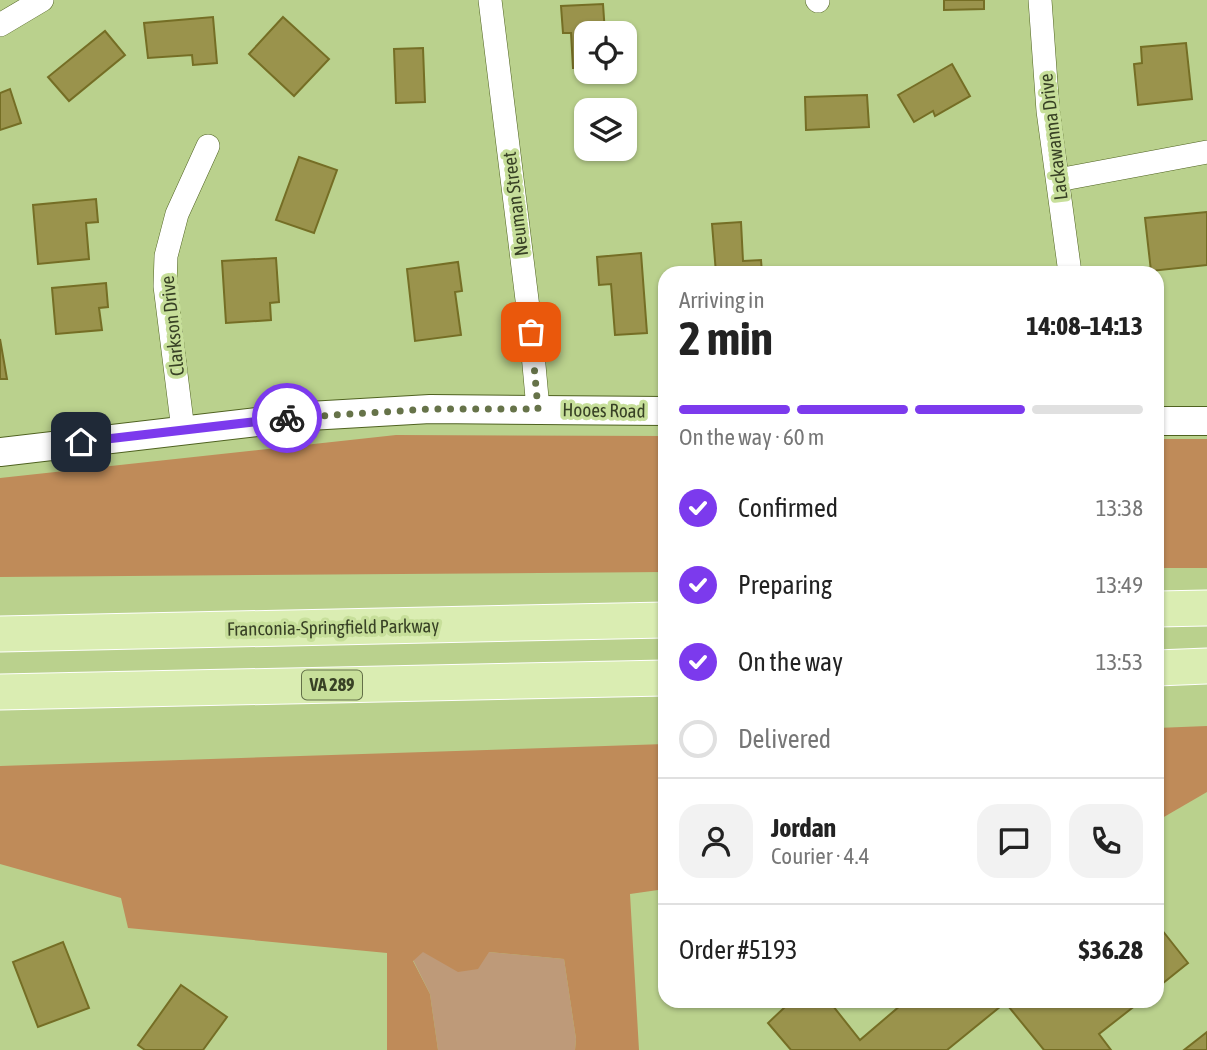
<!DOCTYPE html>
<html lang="en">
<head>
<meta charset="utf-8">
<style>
	:root { --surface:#fff; --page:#f2f2f2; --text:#222; --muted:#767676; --line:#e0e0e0; --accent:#7c3aed }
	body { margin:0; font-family:"Asap Condensed",sans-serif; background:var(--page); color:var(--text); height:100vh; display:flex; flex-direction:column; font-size:26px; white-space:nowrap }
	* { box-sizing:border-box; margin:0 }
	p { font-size:23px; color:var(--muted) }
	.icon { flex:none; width:38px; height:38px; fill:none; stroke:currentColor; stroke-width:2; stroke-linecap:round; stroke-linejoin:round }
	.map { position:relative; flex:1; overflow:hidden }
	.side { position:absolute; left:658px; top:266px; width:506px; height:742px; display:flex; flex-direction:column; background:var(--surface); border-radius:21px; box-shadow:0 2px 5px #0004 }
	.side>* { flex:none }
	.buttons { position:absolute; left:574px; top:21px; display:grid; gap:14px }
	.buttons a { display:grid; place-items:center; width:63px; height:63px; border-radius:14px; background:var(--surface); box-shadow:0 2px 5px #0004; font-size:35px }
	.pin { position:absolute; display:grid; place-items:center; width:60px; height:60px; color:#fff; margin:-30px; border-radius:14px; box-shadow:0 4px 10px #0006 }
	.courier { position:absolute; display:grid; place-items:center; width:70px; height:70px; margin:-35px; border:5px solid #7c3aed; border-radius:50%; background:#fff; color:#222; box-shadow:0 2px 9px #0007 }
	.headline em { font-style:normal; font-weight:700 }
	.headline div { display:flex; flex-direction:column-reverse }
	.headline { display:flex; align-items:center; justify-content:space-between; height:119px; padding:0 21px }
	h1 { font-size:46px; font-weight:700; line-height:52px }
	.bar { display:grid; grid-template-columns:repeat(4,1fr); gap:10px 7px; align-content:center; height:84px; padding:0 21px }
	.bar i { height:9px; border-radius:5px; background:var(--line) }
	.bar .selected { background:var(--accent) }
	.bar p { grid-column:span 4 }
	.line { display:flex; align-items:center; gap:18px; padding:0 21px; border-top:2px solid var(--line) }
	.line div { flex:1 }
	.round { display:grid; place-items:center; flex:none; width:74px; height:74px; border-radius:21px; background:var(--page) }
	ol { padding:0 21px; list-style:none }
	li { display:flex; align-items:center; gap:21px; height:77px }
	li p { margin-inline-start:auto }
	li .icon { padding:7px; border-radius:50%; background:var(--accent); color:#fff; stroke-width:4 }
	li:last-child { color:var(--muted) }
	li i { width:38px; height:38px; border:4px solid var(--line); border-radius:50% }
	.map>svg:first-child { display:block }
</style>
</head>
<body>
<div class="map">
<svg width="1207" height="1050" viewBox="0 0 1207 1050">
	<rect width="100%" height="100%" fill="#bad18d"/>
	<path fill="#be9a79" d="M423 951 489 952 564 959 576 1039 575 1050H438L430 994 413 960Z"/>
	<g fill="#bf8b59">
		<path d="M396 435 665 436V572L0 577V478Z"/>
		<rect x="1157" y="439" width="50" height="129"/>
		<path d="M1207 726V792L1157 821V728Z"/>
		<path d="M665 744V889L630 894 639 1050H575L576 1039 564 959 489 952 478 969 458 972 423 952 413 961 430 994 438 1050H387V953L128 928 121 898 0 864V766Z"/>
	</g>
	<g fill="#9a934c" stroke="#756e25" stroke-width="2">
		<path d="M944 0H984V9L944 10Z"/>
		<path d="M603 4 605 33H586V68H573L571 33H563L561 6Z"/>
		<path d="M213 17 217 63 193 65 192 55 148 58 144 23Z"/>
		<path d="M283 17 329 59 294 96 249 54Z"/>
		<path d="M105 31 125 55 69 101 48 77Z"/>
		<path d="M1186 43 1192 99 1138 105 1134 64 1142 63 1141 47Z"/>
		<path d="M423 48 425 102 396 103 394 49Z"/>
		<path d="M952 64 970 96 935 116 933 111 914 122 898 95Z"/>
		<path d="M10 89 21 123 0 130V93Z"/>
		<path d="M867 95 869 127 806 130 805 97Z"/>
		<path d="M299 157 337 170 314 233 276 220Z"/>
		<path d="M96 199 98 222 86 223 89 259 38 264 33 205Z"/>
		<path d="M1207 212V265L1151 271 1145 218Z"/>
		<path d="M741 222 743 261 761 260 762 273H716L712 224Z"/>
		<path d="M641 253 647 333 615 335 611 284 599 285 597 257Z"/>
		<path d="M276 258 279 302 270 303 271 320 226 323 222 261Z"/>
		<path d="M458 262 462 291 455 292 461 335 415 341 407 269Z"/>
		<path d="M106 283 108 307 99 308 102 330 56 334 52 288Z"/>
		<path d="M0 339 7 379H0Z"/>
		<path d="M1158 925 1188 963 1157 988V926Z"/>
		<path d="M63 942 89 1008 38 1027 13 962Z"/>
		<path d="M181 985 227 1017 203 1050H145L138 1045Z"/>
		<path d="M779 1001H829L860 1040 901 1005 898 1001 1006 1002 947 1050H791L768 1023 785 1007Z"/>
		<path d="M1004 1001H1141L1099 1034 1111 1050H1044Z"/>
		<path d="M1207 1032V1050H1184Z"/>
	</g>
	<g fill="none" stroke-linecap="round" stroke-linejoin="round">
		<g stroke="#4f6220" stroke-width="24">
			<g id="minor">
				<path d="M490 0 531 332 538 409"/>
				<path d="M817 0 818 1"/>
				<path d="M1040 0 1048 111 1070 273"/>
				<path d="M0 25 42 0"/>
				<path d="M1058 180 1207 152"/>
				<path d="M183 430 165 286 166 256 177 214 208 146"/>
			</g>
		</g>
		<g stroke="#4f6220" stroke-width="30">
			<g id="tertiary">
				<path d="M1157 421H1207"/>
				<path d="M0 452 309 416 430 409 665 411"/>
			</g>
		</g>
		<g stroke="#fff" stroke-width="37">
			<g id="primary">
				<path d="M1157 609 1207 608"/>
				<path d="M0 634 665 620"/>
				<path d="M1157 668 1207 666"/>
				<path d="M0 692 665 678"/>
			</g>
		</g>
		<use href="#minor" stroke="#fff" stroke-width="23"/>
		<use href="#tertiary" stroke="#fff" stroke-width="28"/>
		<use href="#primary" stroke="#daedb2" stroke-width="35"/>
	</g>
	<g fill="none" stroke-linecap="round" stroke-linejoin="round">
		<path stroke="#667349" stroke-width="7" stroke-dasharray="0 12.6" d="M287 418 430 409H538L531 332"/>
		<path stroke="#7c3aed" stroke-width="9" d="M81 442 287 418"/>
	</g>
	<g text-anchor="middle" stroke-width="7" stroke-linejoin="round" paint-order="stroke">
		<rect fill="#c7df9a" stroke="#637048" stroke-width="2" x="302" y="670.5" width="60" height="29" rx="5"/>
		<g font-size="18" font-weight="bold" fill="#384125">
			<text x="332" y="691">VA 289</text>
		</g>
		<g font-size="19" fill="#384125" stroke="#c7df9a">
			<text transform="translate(1053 137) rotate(-97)" y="7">Lackawanna Drive</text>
			<text transform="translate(515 204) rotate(-97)" y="7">Neuman Street</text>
			<text transform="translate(172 326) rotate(-96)" y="7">Clarkson Drive</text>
			<text transform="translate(604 410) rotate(1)" y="7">Hooes Road</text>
			<text transform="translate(333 627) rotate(-1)" y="7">Franconia-Springfield Parkway</text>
		</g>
	</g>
</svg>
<div class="buttons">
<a><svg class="icon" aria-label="locate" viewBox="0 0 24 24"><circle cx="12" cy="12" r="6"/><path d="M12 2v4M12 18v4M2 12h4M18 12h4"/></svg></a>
<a><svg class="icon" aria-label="layers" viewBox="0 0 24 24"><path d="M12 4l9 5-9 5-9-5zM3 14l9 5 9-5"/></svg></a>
</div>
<div class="pin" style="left:531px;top:332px;background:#ea580c"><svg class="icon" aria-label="bag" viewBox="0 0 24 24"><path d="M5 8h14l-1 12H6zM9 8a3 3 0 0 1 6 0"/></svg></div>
<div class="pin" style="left:81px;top:442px;background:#1f2937"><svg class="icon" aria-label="home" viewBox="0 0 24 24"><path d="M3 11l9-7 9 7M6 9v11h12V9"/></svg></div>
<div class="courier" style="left:287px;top:418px"><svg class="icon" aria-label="bike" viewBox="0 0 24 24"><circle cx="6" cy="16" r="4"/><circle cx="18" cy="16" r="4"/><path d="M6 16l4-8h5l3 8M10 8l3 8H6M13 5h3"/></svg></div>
<section class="side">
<div class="headline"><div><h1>2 min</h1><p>Arriving in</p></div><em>14:08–14:13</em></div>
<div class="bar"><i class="selected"></i><i class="selected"></i><i class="selected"></i><i></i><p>On the way · 60 m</p></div>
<ol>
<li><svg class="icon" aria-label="check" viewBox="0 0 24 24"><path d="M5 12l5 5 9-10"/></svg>Confirmed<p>13:38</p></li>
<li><svg class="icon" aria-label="check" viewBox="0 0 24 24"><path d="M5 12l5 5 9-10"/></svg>Preparing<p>13:49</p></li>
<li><svg class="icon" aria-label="check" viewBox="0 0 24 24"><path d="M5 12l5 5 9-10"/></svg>On the way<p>13:53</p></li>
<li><i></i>Delivered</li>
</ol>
<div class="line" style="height:126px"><a class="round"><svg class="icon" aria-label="person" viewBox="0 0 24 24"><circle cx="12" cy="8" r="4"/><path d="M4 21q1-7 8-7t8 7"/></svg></a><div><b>Jordan</b><p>Courier · 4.4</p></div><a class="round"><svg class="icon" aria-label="chat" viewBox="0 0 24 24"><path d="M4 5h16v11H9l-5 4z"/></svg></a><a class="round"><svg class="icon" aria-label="phone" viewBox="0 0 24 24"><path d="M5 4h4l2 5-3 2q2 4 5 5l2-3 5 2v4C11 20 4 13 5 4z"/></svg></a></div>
<div class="line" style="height:91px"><div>Order #5193</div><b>$36.28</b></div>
</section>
</div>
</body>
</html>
